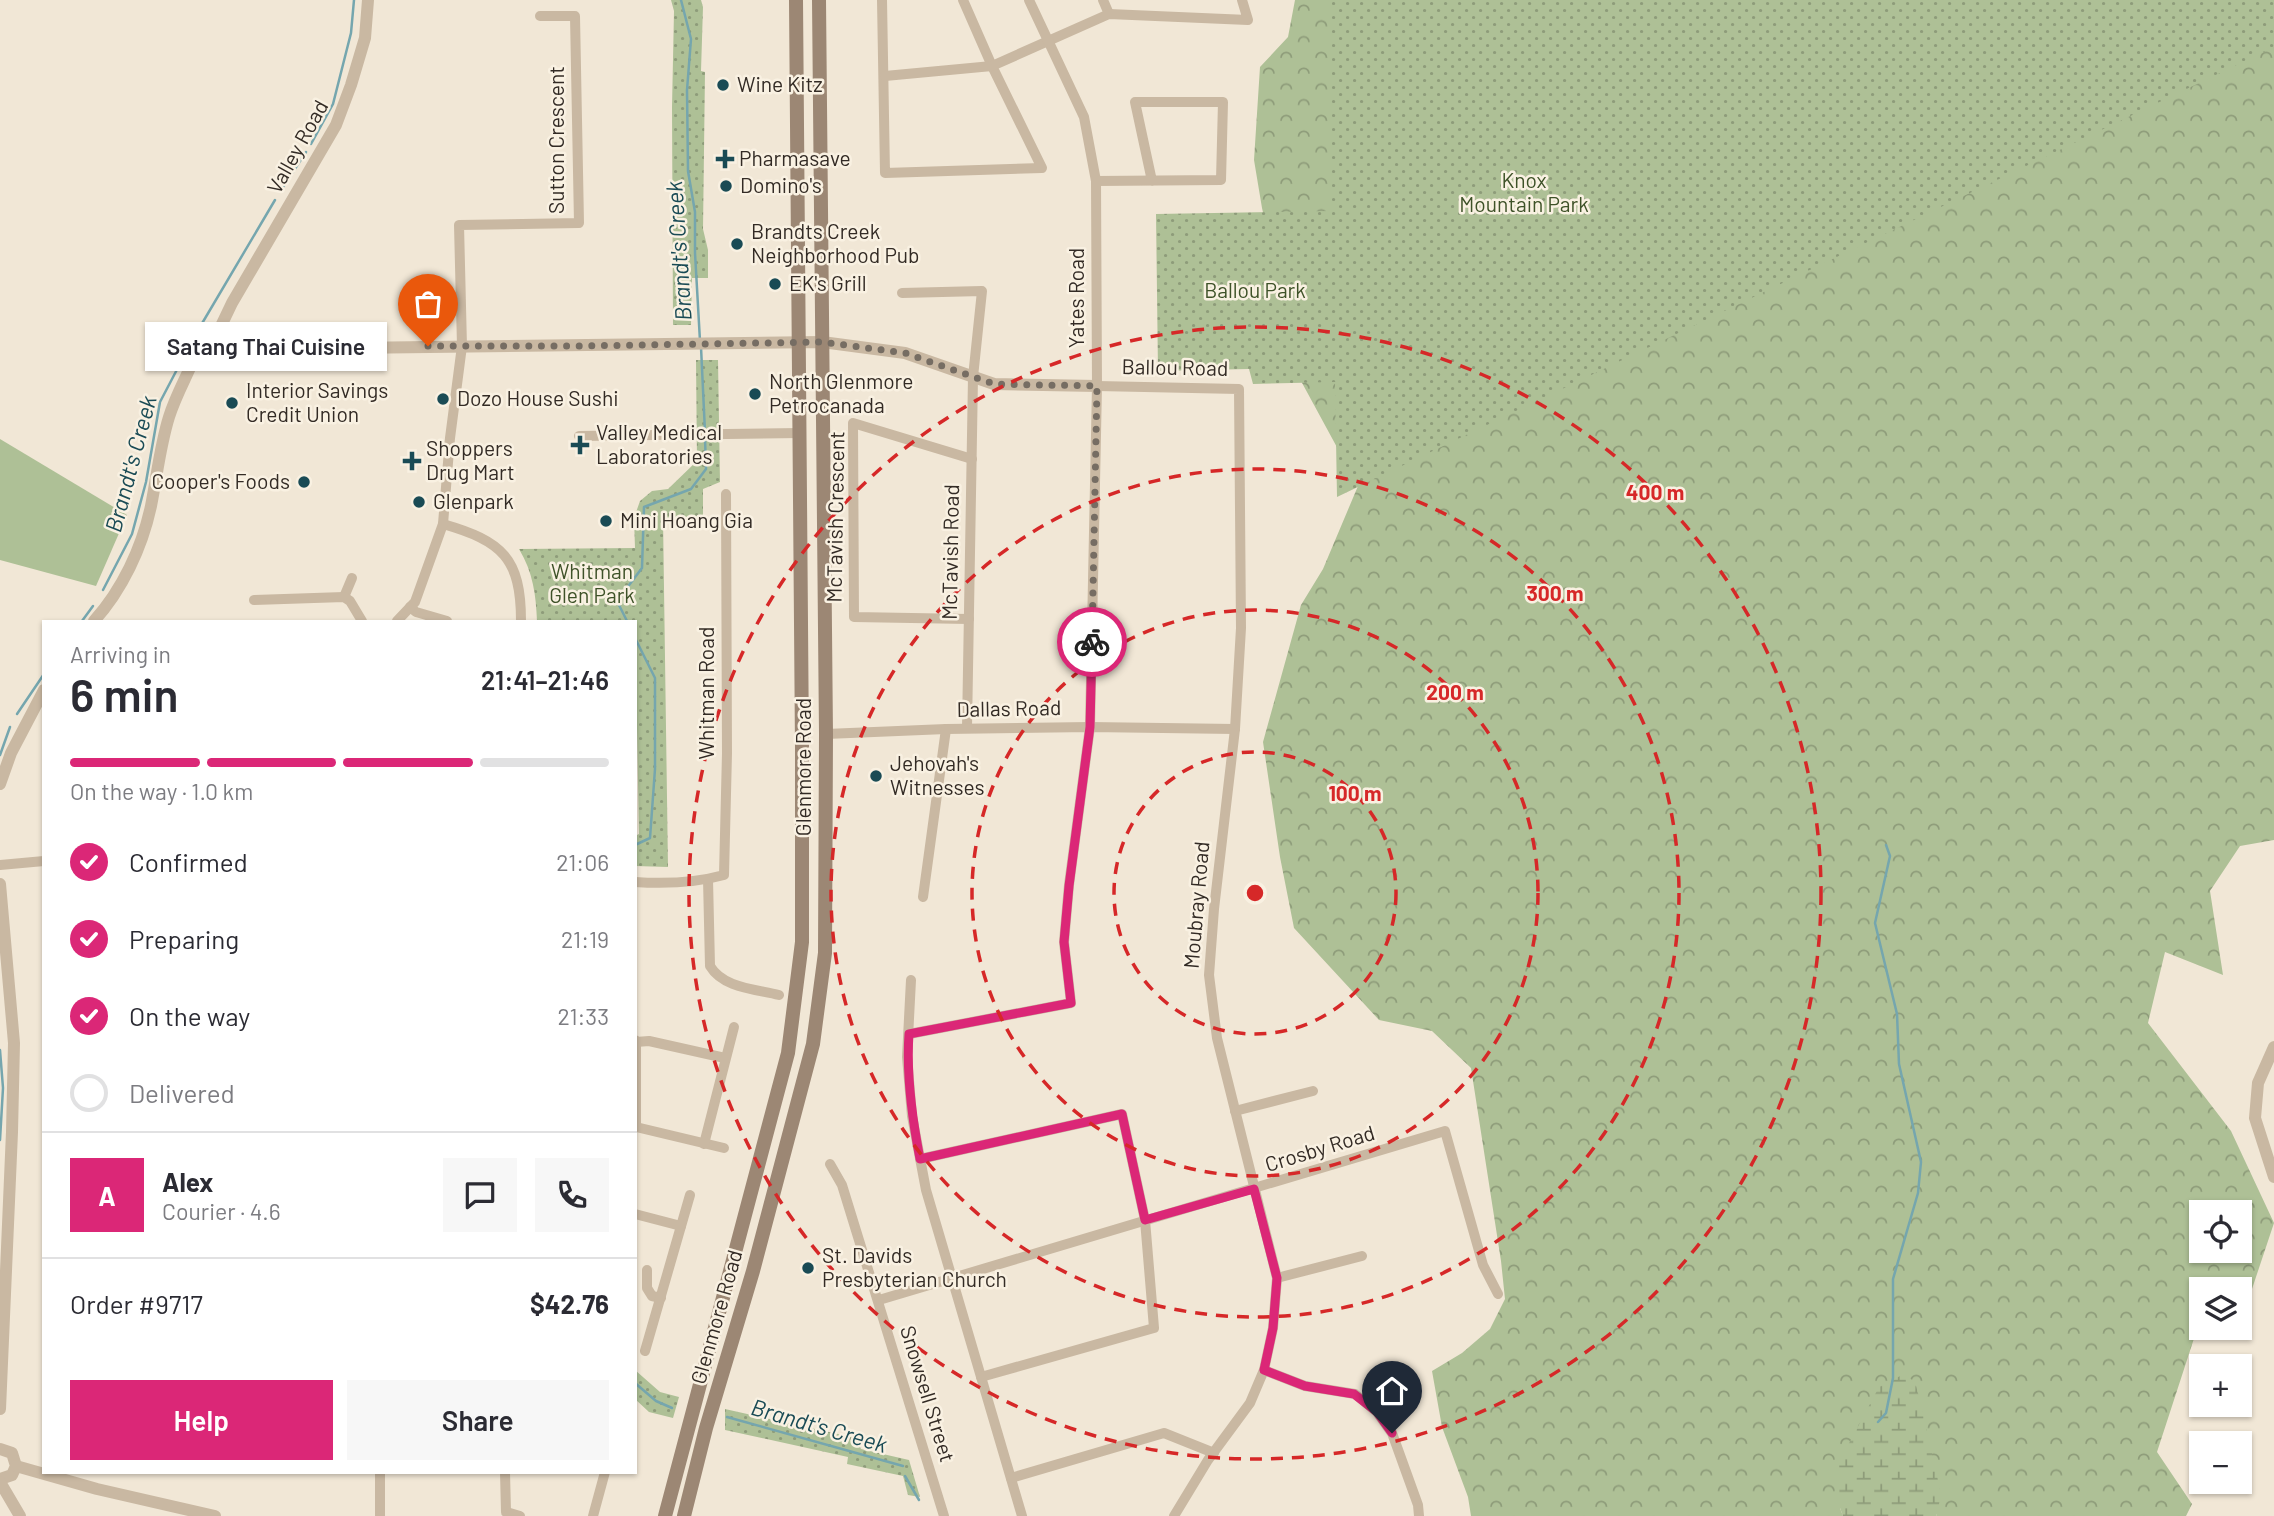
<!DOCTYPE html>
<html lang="en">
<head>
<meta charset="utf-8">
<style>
	:root { --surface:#fff; --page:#f7f7f7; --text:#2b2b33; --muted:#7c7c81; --line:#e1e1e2; --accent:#db2777 }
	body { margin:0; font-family:Barlow,sans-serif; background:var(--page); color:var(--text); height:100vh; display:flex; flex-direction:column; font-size:26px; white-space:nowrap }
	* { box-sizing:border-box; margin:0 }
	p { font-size:23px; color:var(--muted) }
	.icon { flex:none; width:38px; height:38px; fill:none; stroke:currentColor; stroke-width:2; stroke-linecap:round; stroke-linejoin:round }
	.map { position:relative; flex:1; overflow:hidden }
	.drawer { position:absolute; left:42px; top:620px; width:595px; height:854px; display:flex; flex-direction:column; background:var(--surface); border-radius:0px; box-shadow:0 2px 5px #0004 }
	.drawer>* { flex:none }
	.fabs { position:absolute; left:2189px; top:1200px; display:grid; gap:14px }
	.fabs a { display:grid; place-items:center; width:63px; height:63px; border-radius:0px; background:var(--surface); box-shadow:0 2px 5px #0004; font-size:35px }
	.pin { position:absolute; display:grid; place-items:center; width:60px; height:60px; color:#fff; margin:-72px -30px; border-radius:50% 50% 50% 0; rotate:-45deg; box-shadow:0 0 7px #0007 }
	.pin .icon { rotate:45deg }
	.courier { position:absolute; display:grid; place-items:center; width:70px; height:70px; margin:-35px; border:5px solid #db2777; border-radius:50%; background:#fff; color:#222; box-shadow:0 2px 9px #0007 }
	.bubble { position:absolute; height:49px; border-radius:0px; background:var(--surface); box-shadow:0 2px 5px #0004; font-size:23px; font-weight:600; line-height:49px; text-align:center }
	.headline em { font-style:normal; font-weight:600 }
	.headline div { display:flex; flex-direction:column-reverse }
	.headline { display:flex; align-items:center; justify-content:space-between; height:119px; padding:0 28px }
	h1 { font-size:46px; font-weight:600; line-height:52px }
	.bar { display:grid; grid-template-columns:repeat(4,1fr); gap:10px 7px; align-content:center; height:84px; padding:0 28px }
	.bar i { height:9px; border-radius:5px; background:var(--line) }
	.bar .selected { background:var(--accent) }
	.bar p { grid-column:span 4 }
	.line { display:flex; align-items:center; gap:18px; padding:0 28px; border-top:2px solid var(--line) }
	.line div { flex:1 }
	.round { display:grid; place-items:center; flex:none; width:74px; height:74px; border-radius:0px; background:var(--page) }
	ol { padding:0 28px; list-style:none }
	li { display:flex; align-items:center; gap:21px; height:77px }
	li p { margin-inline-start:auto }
	li .icon { padding:7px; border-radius:50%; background:var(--accent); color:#fff; stroke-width:4 }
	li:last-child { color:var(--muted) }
	li i { width:38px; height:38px; border:4px solid var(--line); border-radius:50% }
	.cta { display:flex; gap:14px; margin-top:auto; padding:14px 28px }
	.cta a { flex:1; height:80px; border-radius:0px; background:var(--accent); color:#fff; font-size:28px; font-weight:600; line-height:80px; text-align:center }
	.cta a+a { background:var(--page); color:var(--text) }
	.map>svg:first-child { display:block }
</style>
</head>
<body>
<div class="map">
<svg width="2274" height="1516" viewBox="0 0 2274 1516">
	<defs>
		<pattern id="forest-crowns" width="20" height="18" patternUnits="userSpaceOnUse" patternTransform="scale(1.75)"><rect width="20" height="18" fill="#aec096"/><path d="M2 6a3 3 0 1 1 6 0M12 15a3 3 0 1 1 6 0" fill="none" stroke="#8e9c7a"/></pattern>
		<pattern id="wetland-marsh" width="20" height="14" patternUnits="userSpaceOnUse" patternTransform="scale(1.75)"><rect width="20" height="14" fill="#aec096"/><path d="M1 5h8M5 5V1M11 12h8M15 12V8" fill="none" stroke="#8e9c7a"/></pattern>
		<pattern id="park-dots" width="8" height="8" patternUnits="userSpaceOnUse" patternTransform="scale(1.75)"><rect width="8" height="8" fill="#aec096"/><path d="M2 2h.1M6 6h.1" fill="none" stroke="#8e9c7a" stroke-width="1.8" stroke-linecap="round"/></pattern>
	</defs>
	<rect width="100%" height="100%" fill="#f1e7d6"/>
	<path fill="#aec096" d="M0 439 127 515 96 586 0 560Z"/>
	<path fill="url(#forest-crowns)" fill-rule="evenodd" d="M1295 0H2274V840L2240 846 2210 891 2223 975 2165 952 2148 1023 2231 1131 2274 1223 2247 1304 2240 1301V1290H2220L2212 1286 2210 1290H2202L2201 1317 2157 1452 2192 1504 2186 1516H1936L1937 1514 1840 1508 1843 1516H1471L1468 1497 1442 1427 1432 1371 1462 1353 1490 1329 1505 1299 1501 1261 1471 1068 1432 1031 1379 1020 1294 928 1280 857 1263 742 1301 605 1323 569 1358 486 1301 381 1262 208 1254 160 1260 67 1288 37ZM2202 1213H2240V1251H2202Z"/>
	<path fill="url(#wetland-marsh)" d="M1904 1374 1915 1382 1922 1408 1941 1494 1937 1514 1936 1516H1843L1840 1508 1838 1464 1879 1387Z"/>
	<g fill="url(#park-dots)">
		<path d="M671 0H701L703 7 701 71 705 72 703 229 708 250V278H692L691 325H673L672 107 674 11Z"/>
		<path d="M1329 0H2274V47L1337 497 1335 382 1253 384 1249 369 1158 371 1156 214 1332 211Z"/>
		<path d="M696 360H718L720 482 703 489V517L663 518 668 867 635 866V836L639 834 635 621H537C536 595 533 572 519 549L635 548 634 518 640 501 652 491 668 489 697 461Z"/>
		<path d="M635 1370 660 1392 679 1397 673 1418 649 1412 635 1399Z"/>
		<path d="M725 1409 856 1438 861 1449 909 1460 920 1497 908 1495 903 1476 847 1464 848 1457 725 1430Z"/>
	</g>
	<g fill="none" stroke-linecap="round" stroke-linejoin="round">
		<g stroke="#75a6ae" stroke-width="2.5">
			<path d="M681 0 691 39 687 90 688 171 695 212V253L700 341"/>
			<path d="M311 144 333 104 351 33 354 0"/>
			<path d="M281 190 306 152"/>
			<path d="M701 347 705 432"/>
			<path d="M103 590 132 534 146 482 160 402 194 337 275 200"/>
			<path d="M82 621 93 606"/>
			<path d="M627 621 617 601 642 568 644 507 691 489 706 469 705 438"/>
			<path d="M635 638 655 678V769L650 838 635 845"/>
			<path d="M17 714 44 674"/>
			<path d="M0 755 10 727"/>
			<path d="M0 1050 3 1088 0 1140"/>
			<path d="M635 1383 656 1401 672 1408"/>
			<path d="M727 1417 903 1466"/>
			<path d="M1878 1422 1886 1413 1893 1378V1279L1918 1193 1921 1162 1899 1064 1897 1014 1875 923 1890 856 1886 845"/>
			<path d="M905 1476 919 1500"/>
		</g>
		<g stroke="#c9b8a2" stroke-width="10">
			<path d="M882 0 885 173 1042 168 992 66 963 0"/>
			<path d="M1103 0 1109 14"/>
			<path d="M885 76 992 66 1109 14 1248 20 1242 0"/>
			<path d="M1096 181 1221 180 1223 102H1135L1152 181"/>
			<path d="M902 293 982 291 973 377 967 728"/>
			<path d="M1097 386 1239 389 1241 628 1235 729 1214 909 1209 975 1217 1038 1277 1278 1273 1328 1264 1370 1250 1403 1208 1460 1174 1516"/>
			<path d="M579 436 800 433"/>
			<path d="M443 524C502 541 521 558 521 621"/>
			<path d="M344 597 352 578"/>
			<path d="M254 600 344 597 350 601 362 621"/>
			<path d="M410 607 416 612 447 621"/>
			<path d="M969 619 854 617 853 423 972 459"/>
			<path d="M397 621 415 602 443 524 450 438 462 346 459 225 579 223 575 16H540"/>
			<path d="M826 734 946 729 1090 727 1235 729"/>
			<path d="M0 865 44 861"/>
			<path d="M708 879 710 966C723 988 755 989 779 995"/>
			<path d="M635 882C665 884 695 883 724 875L727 753 726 494"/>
			<path d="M923 897 946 729"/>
			<path d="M911 980 907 1057 912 1116 926 1190 1022 1516"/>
			<path d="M909 1034 1071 1003 1064 942 1069 885 1090 727 1097 386 1096 181 1084 117 1029 0"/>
			<path d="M635 1040 636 1042 649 1041 725 1058"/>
			<path d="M636 1042V1127L724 1148"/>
			<path d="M1235 1111 1313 1091"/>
			<path d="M704 1144 734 1027"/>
			<path d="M920 1159 1122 1114 1145 1220 1154 1328 981 1377"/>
			<path d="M830 1164 842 1185 944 1516"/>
			<path d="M635 1214 681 1226"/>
			<path d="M647 1270V1288L652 1296 661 1298"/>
			<path d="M1277 1278 1362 1256"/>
			<path d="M879 1300 1445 1131 1483 1265 1498 1294"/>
			<path d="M645 1351 690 1195"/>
			<path d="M1264 1370 1305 1386 1355 1394 1377 1412 1392 1433 1418 1505 1419 1516"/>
			<path d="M380 1472V1516"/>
			<path d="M505 1472 506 1512 520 1516"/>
			<path d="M1011 1478 1164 1433 1214 1453"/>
			<path d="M593 1516 605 1472"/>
		</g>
		<g stroke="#c9b8a2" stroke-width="12">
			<circle cx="214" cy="346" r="14"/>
			<path d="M222 335 221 326 232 303 336 125 351 85 365 38 368 0"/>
			<path d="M224 356 237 351 269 349 822 342 905 353 994 384 1097 386"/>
			<path d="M94 621C122 590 142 548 151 506 157 476 160 446 169 417 177 391 192 368 200 343"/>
			<path d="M0 784 11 753 44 690"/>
			<path d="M0 884 14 1043 12 1132 0 1409"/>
			<path d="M2274 1047 2258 1083 2255 1118 2274 1177"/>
			<path d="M0 1449 12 1453 16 1466 12 1475 0 1479"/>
			<path d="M16 1466 97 1489 215 1516"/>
			<path d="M0 1482 20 1516"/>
		</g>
		<g stroke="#9c8774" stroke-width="14">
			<path d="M665 1516 788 1053 802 942V748L796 0"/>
			<path d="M684 1516 706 1428 753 1271 813 1044 825 953 826 734 819 0"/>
		</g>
	</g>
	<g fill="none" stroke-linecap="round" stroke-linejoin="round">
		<path stroke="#766d63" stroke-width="7" stroke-dasharray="0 12.6" d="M428 346H580L822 342 905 353 994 384 1097 386 1092 642"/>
		<path stroke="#db2777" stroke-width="9" d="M1092 642 1090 727 1069 886 1064 942 1071 1003 909 1034C906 1076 912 1118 920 1159L1122 1114 1145 1220 1254 1189 1277 1278 1273 1328 1264 1370 1305 1386 1354 1394 1377 1412 1392 1433"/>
	</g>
	<g fill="none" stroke="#d62828" stroke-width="3.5" stroke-dasharray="12 9">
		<circle cx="1255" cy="893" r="141"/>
		<circle cx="1255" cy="893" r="283"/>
		<circle cx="1255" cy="893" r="424"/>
		<circle cx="1255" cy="893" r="566"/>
	</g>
	<g fill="#1a4b55" stroke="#f9f1e2" stroke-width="2.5">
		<circle cx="723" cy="85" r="7"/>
		<path d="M721.5 148.5h7v7h7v7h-7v7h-7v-7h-7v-7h7z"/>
		<circle cx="726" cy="186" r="7"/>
		<circle cx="737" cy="244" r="7"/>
		<circle cx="775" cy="284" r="7"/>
		<circle cx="755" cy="394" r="7"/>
		<circle cx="443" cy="399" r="7"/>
		<circle cx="232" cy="403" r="7"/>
		<path d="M576.5 434.5h7v7h7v7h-7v7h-7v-7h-7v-7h7z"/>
		<path d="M408.5 450.5h7v7h7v7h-7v7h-7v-7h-7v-7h7z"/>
		<circle cx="304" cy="482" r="7"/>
		<circle cx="419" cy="502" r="7"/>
		<circle cx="606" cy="521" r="7"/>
		<circle cx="876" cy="776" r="7"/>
		<circle cx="808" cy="1268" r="7"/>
	</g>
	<g text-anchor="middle" stroke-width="5" stroke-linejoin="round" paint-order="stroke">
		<g font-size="21" fill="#332b25" stroke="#f9f1e2" text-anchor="start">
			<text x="737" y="92">Wine Kitz</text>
			<text x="739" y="166">Pharmasave</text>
			<text x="740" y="193">Domino's</text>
			<text x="751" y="239">Brandts Creek<tspan x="751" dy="24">Neighborhood Pub</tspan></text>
			<text x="789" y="291">EK's Grill</text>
			<text x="769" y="389">North Glenmore<tspan x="769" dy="24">Petrocanada</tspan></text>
			<text x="246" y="398">Interior Savings<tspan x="246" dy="24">Credit Union</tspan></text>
			<text x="457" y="406">Dozo House Sushi</text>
			<text x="596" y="440">Valley Medical<tspan x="596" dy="24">Laboratories</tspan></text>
			<text x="426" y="456">Shoppers<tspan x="426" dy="24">Drug Mart</tspan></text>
			<text x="290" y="489" text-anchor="end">Cooper's Foods</text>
			<text x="433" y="509">Glenpark</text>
			<text x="620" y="528">Mini Hoang Gia</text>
			<text x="890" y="771">Jehovah's<tspan x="890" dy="24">Witnesses</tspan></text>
			<text x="822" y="1263">St. Davids<tspan x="822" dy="24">Presbyterian Church</tspan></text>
		</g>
		<g font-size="21" fill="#332b25" stroke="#f9f1e2">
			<text transform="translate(557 140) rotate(-90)" y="7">Sutton Crescent</text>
			<text transform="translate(298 147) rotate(-61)" y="7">Valley Road</text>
			<text transform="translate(1077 298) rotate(-90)" y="7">Yates Road</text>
			<text transform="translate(1175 368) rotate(1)" y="7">Ballou Road</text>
			<text transform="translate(836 517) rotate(-89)" y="7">McTavish Crescent</text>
			<text transform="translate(951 552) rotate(-89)" y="7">McTavish Road</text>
			<text transform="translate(707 693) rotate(-90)" y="7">Whitman Road</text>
			<text transform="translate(1009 709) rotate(-1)" y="7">Dallas Road</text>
			<text transform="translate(804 767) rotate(-90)" y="7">Glenmore Road</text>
			<text transform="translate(1197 905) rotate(-85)" y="7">Moubray Road</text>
			<text transform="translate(1320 1149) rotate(-17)" y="7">Crosby Road</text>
			<text transform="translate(717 1317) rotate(-74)" y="7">Glenmore Road</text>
			<text transform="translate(927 1394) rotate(73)" y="7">Snowsell Street</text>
		</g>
		<g font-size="21" fill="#3e5228" stroke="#f9f1e2">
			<text x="1524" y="188">Knox<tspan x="1524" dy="24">Mountain Park</tspan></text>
			<text x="1255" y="298">Ballou Park</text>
			<text x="592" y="579">Whitman<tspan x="592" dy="24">Glen Park</tspan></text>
		</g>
		<g font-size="23" font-style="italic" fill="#1a4b55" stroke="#f9f1e2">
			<text transform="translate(679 251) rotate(-94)" y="8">Brandt's Creek</text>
			<text transform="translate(131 464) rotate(-75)" y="8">Brandt's Creek</text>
			<text transform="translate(819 1426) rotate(16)" y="8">Brandt's Creek</text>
		</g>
	</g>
	<circle cx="1255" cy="893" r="10" fill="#d62828" stroke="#f9f1e2" stroke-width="3.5"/>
	<g font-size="21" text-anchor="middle" font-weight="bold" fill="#d62828" stroke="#f9f1e2" stroke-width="5" stroke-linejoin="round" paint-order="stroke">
		<text x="1655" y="500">400 m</text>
		<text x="1555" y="601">300 m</text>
		<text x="1455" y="700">200 m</text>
		<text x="1355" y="801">100 m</text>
	</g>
</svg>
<div class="fabs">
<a><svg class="icon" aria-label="locate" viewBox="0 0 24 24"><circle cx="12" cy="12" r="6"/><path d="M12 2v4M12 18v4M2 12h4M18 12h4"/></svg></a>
<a><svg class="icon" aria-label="layers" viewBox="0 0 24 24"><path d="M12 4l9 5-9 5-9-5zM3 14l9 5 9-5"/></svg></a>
<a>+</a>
<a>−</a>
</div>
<div class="pin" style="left:428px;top:346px;background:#ea580c"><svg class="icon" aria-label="bag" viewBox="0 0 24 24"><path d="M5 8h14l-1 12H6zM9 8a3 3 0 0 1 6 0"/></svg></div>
<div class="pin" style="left:1392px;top:1433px;background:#1f2937"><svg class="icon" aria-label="home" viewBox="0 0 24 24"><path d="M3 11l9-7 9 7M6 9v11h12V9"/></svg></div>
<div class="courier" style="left:1092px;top:642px"><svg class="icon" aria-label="bike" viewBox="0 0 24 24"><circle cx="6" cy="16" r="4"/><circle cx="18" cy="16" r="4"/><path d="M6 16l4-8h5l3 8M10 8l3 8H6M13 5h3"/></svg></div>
<div class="bubble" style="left:145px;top:322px;width:242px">Satang Thai Cuisine</div>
<section class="drawer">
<div class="headline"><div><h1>6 min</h1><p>Arriving in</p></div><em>21:41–21:46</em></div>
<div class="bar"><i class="selected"></i><i class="selected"></i><i class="selected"></i><i></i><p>On the way · 1.0 km</p></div>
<ol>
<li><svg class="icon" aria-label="check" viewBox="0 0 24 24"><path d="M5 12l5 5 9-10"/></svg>Confirmed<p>21:06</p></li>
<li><svg class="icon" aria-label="check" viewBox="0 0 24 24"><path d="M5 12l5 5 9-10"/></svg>Preparing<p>21:19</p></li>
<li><svg class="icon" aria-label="check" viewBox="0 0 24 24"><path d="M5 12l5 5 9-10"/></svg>On the way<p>21:33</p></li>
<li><i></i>Delivered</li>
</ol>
<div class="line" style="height:126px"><b class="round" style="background:var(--accent);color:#fff">A</b><div><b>Alex</b><p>Courier · 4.6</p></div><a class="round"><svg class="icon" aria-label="chat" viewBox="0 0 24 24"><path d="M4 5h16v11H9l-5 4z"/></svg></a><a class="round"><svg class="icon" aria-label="phone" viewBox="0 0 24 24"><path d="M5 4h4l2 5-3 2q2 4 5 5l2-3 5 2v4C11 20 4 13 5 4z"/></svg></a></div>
<div class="line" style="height:91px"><div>Order #9717</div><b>$42.76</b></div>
<div class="cta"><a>Help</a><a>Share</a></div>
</section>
</div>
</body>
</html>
